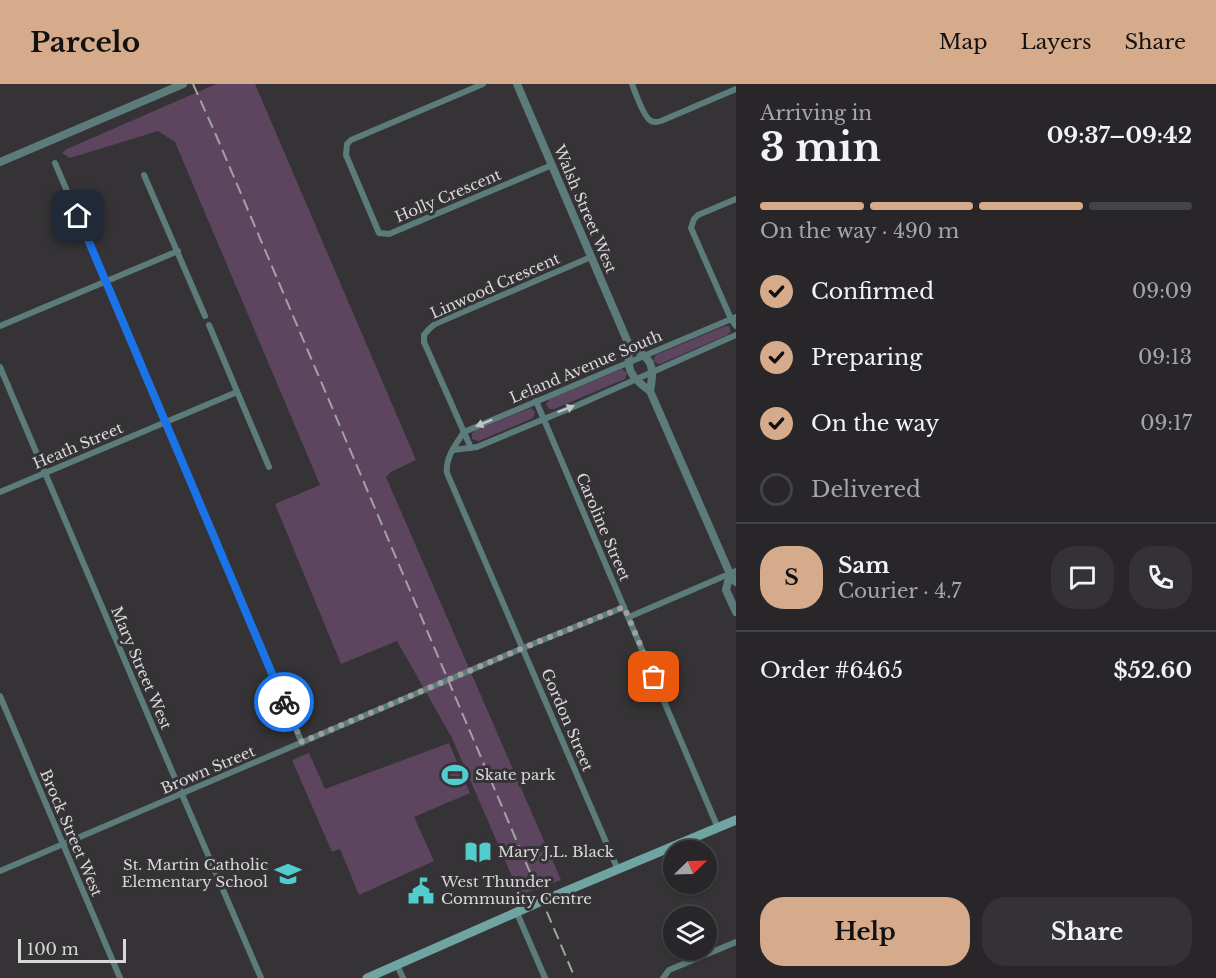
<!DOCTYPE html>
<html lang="en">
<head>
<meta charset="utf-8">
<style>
	:root { --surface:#282628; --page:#343234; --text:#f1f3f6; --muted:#a5a5a8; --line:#444345; --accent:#d6ab8b }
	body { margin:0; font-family:"Libre Baskerville",serif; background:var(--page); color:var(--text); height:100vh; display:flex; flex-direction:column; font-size:22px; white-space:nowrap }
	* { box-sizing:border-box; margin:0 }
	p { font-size:20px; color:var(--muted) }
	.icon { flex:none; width:33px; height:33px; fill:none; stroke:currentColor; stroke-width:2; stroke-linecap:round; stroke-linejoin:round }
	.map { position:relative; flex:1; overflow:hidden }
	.side { display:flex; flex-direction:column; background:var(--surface); width:480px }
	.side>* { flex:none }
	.needle { width:39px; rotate:67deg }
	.controls { position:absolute; left:663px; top:756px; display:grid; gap:12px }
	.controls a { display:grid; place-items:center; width:54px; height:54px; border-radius:50%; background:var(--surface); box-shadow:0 2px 4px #0004,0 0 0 2px var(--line); font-size:30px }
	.scale { position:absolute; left:18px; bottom:15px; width:108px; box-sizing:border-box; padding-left:6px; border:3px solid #d9d8d9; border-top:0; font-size:16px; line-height:21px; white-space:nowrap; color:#d9d8d9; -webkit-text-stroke:4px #353335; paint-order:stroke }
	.pin { position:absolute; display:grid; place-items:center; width:51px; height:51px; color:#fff; margin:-26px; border-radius:12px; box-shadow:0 3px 9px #0006 }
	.courier { position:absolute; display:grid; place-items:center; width:60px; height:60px; margin:-30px; border:4px solid #1a73e8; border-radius:50%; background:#fff; color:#222; box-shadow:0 2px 8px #0007 }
	.head em { font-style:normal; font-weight:700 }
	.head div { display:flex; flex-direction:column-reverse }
	.head { display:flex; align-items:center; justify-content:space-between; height:102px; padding:0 24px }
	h1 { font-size:39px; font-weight:700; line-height:45px }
	.bar { display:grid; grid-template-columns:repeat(4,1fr); gap:9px 6px; align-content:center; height:72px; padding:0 24px }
	.bar i { height:8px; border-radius:4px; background:var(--line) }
	.bar .selected { background:var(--accent) }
	.bar p { grid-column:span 4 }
	.line { display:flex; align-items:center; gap:15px; padding:0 24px; border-top:2px solid var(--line) }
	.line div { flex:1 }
	.round { display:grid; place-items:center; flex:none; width:63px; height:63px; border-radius:24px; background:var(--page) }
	ol { padding:0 24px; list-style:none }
	li { display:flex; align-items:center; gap:18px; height:66px }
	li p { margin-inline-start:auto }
	li .icon { padding:6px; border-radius:50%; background:var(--accent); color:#111; stroke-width:4 }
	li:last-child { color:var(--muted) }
	li i { width:33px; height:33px; border:3px solid var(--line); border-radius:50% }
	.button { display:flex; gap:12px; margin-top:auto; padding:12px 24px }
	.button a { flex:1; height:69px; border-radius:24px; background:var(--accent); color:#111; font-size:24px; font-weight:700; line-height:69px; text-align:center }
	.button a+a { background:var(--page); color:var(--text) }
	header { display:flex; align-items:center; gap:36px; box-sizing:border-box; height:84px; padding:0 30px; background:var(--accent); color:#111 }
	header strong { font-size:28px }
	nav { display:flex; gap:33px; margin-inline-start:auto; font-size:21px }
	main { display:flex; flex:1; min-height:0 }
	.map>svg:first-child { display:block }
</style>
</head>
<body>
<header>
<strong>Parcelo</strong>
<nav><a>Map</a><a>Layers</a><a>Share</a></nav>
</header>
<main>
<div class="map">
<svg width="736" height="894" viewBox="0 0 736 894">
	<rect width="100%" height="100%" fill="#353335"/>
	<g fill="#5d4560">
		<path d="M216 0H255L416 376 391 388 386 393 561 796 520 811 452 654 397 557 341 580 275 420 320 401 175 58 158 47 70 74 62 69 67 65Z"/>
		<path d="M725 242H729L731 248 727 251 660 280H658L654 277V274L656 271Z"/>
		<path d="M622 285 627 289 625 295 554 325H549L546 320 550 315Z"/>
		<path d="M531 324 535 328 533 334 479 357 472 355V350L474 347Z"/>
		<path d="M449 659 470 709 414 733 434 777 359 811 340 765 332 768 292 676 309 669 325 705Z"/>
	</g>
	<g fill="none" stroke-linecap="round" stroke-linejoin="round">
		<g stroke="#5c7b7b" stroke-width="6">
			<path d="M483 0 351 56 347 60 346 71 379 149 389 150 552 81"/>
			<path d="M632 0C635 8 644 34 651 37 655 39 658 38 661 37L736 5"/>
			<path d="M55 79 302 659"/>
			<path d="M144 91 205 232"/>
			<path d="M736 115 698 131 694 135 691 144 731 235 736 242"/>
			<path d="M209 241 269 383"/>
			<path d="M0 242 178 167"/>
			<path d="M0 283 162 664 261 894"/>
			<path d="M536 317 718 744"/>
			<path d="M471 364 424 258V251L429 245 435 240 591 173"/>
			<path d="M453 366 477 363 578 321 736 251"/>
			<path d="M0 408 237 308"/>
			<path d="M629 533 736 487"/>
			<path d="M0 612 120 894"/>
			<path d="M618 786 447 389C445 374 456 360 464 348L736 233"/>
			<path d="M0 787 523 564 624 523"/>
			<path d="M517 829 545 894"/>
			<path d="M397 881 403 894"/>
			<path d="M663 894 669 886 736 858"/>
		</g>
		<g stroke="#5c7b7b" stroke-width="8">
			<path d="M517 0 629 261C627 286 629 292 650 307 655 280 652 275 629 261"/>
			<path d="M0 78 183 0"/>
			<path d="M650 307 730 490 736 498"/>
			<path d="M730 490 726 506 736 528"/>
		</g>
		<path stroke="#70a4a3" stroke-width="9" d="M367 894 542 817 736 736"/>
		<path stroke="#a3a2a3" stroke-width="2" stroke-dasharray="12 6" stroke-linecap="butt" d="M193 0 216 51 575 894"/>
	</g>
	<defs><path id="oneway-solid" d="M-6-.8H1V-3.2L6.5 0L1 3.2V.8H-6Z" transform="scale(1.5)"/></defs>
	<g fill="#c0c5c6">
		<use href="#oneway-solid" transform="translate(566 325) rotate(-21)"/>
		<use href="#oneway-solid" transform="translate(484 339) rotate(157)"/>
	</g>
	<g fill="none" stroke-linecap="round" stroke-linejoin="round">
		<path stroke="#a09ea0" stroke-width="6" stroke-dasharray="0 10.8" d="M284 618 302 658 523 564 624 523 654 593"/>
		<path stroke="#1a73e8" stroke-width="8" d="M78 132 284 618"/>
	</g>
	<defs>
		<g id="stadium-bare" transform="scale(2.07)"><path d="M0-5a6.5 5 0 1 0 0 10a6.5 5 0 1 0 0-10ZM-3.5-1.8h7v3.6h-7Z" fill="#52cdcd" stroke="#353335" stroke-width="2.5" paint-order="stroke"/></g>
		<g id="library-bare" transform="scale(2.07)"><path d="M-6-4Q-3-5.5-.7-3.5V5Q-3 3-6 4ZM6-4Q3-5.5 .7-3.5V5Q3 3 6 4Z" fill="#52cdcd" stroke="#353335" stroke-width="2.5" paint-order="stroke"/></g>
		<g id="school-bare" transform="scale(2.07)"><path d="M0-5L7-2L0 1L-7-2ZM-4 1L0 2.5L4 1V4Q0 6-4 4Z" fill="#52cdcd" stroke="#353335" stroke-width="2.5" paint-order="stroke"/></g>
		<g id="civic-bare" transform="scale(2.07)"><path d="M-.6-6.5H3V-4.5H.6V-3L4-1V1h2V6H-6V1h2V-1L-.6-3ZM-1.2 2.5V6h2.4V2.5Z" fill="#52cdcd" stroke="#353335" stroke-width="2.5" paint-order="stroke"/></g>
	</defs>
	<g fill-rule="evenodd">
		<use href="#stadium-bare" x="455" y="691"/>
		<use href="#library-bare" x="478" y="768"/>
		<use href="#school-bare" x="288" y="790"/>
		<use href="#civic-bare" x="421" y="807"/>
	</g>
	<g text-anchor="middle" stroke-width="6" stroke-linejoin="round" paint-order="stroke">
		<g font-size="15" fill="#d9d8d9" stroke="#353335">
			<text transform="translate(448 112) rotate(-23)" y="5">Holly Crescent</text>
			<text transform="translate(585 125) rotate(67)" y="5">Walsh Street West</text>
			<text transform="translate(495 202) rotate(-24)" y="5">Linwood Crescent</text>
			<text transform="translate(586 283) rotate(-23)" y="5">Leland Avenue South</text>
			<text transform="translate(78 362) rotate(-23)" y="5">Heath Street</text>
			<text transform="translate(603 443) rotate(67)" y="5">Caroline Street</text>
			<text transform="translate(141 584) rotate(67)" y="5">Mary Street West</text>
			<text transform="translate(567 636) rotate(67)" y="5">Gordon Street</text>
			<text transform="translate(208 686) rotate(-23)" y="5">Brown Street</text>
			<text transform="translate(71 749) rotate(67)" y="5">Brock Street West</text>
		</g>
		<g font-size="15" fill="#d9d8d9" stroke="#353335" text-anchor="start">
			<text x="475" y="696">Skate park</text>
			<text x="498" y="773">Mary J.L. Black</text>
			<text x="268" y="786" text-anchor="end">St. Martin Catholic<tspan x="268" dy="17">Elementary School</tspan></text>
			<text x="441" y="803">West Thunder<tspan x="441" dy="17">Community Centre</tspan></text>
		</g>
	</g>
</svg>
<div class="controls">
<a><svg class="needle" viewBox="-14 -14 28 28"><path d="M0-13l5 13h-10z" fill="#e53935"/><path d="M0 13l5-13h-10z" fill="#a5a5a8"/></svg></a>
<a><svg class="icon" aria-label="layers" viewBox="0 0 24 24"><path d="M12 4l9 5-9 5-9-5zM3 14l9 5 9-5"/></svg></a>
</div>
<div class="scale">100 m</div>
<div class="pin" style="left:654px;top:593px;background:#ea580c"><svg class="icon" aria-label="bag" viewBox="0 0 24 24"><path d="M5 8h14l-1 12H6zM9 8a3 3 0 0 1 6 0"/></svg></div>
<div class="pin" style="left:78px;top:132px;background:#1f2937"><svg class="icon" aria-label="home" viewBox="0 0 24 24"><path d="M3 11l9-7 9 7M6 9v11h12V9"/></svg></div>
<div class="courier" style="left:284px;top:618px"><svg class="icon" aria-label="bike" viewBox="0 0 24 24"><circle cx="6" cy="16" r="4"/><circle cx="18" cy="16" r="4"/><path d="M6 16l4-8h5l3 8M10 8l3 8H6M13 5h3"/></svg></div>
</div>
<section class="side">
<div class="head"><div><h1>3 min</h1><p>Arriving in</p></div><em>09:37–09:42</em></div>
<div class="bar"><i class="selected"></i><i class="selected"></i><i class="selected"></i><i></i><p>On the way · 490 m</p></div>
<ol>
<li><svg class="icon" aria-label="check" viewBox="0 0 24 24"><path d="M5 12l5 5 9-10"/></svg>Confirmed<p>09:09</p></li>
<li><svg class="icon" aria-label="check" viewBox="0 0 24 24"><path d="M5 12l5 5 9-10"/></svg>Preparing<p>09:13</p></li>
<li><svg class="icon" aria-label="check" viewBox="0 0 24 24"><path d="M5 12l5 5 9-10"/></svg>On the way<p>09:17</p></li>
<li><i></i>Delivered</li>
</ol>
<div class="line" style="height:108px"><b class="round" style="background:var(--accent);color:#111">S</b><div><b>Sam</b><p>Courier · 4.7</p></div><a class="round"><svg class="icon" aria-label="chat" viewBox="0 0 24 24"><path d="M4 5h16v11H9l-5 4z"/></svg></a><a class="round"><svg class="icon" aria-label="phone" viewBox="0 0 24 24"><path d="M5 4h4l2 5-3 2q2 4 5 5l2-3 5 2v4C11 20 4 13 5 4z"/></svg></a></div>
<div class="line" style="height:78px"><div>Order #6465</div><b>$52.60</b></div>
<div class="button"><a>Help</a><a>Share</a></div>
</section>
</main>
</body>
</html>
